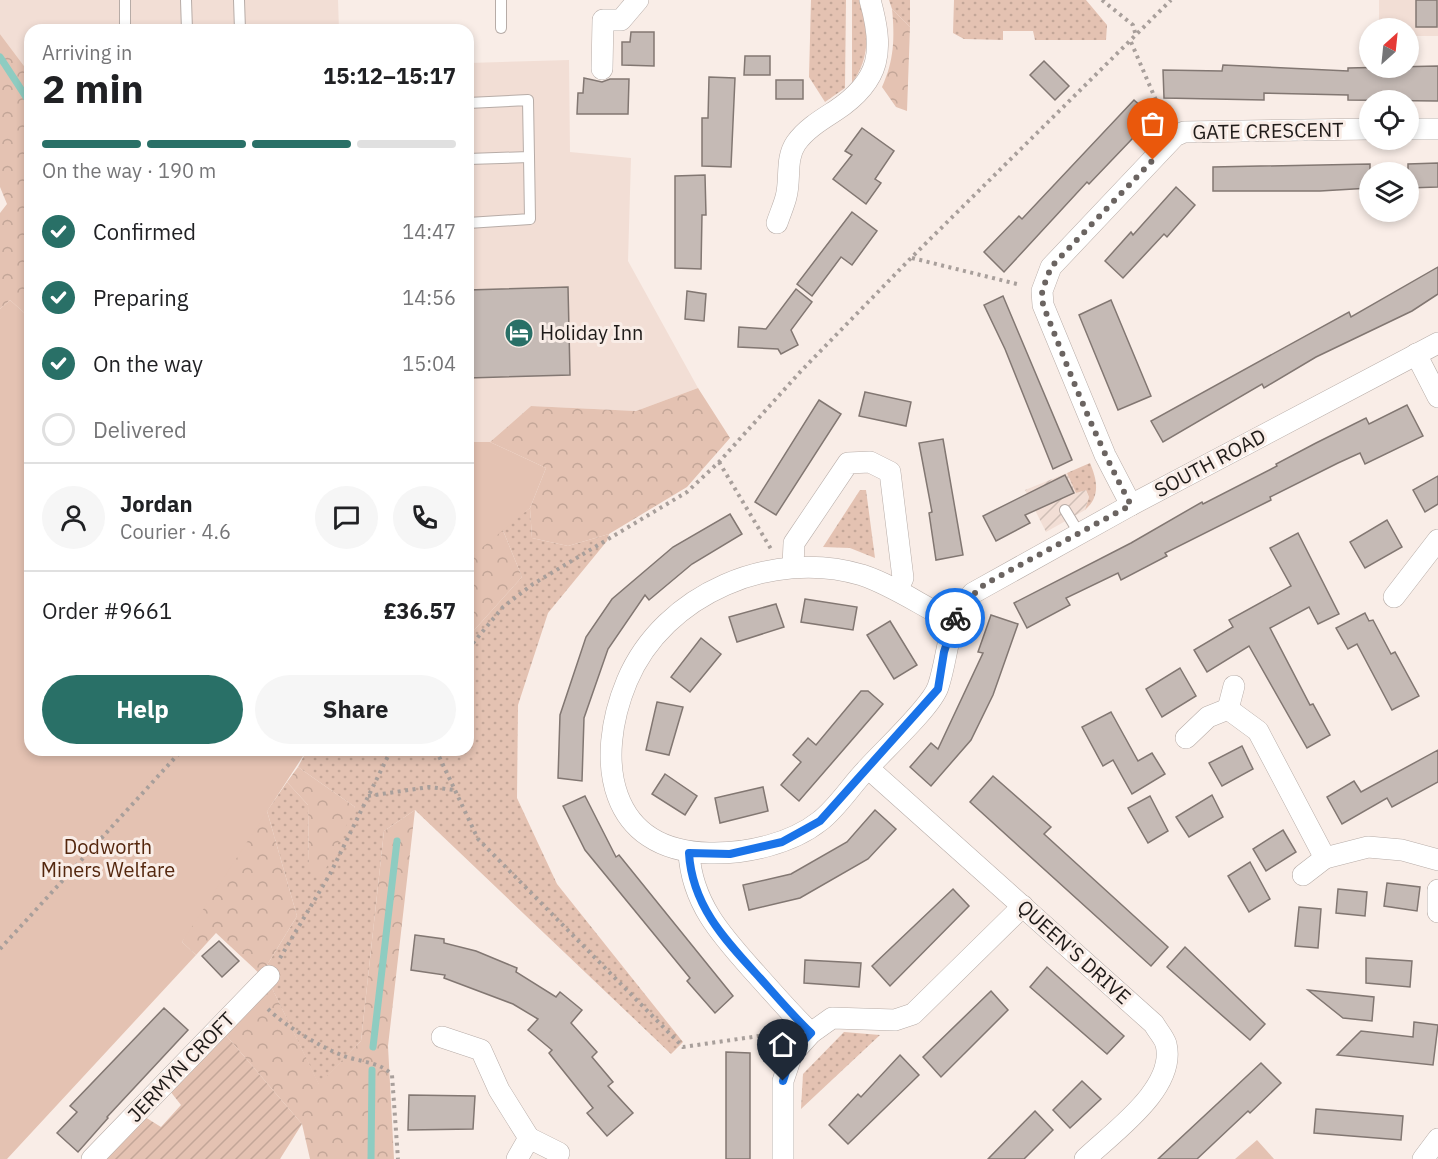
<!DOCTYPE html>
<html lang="en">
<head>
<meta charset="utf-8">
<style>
	:root { --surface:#fff; --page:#f6f6f6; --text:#202124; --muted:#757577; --line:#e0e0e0; --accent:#297067 }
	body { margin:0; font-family:"IBM Plex Sans",sans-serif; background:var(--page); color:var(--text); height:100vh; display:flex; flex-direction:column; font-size:22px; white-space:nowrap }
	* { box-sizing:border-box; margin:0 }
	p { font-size:20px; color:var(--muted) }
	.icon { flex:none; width:33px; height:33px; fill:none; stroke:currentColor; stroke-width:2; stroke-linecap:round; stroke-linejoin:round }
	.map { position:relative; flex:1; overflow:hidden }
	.drawer { position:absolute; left:24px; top:24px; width:450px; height:732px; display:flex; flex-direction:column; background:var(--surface); border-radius:18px; box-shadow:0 3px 9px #0003 }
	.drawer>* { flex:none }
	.needle { width:39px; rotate:27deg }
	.controls { position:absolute; left:1359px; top:18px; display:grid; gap:12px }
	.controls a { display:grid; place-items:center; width:60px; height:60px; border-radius:50%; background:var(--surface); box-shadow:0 3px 9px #0003; font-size:30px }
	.pin { position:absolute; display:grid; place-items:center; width:51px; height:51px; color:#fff; margin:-62px -26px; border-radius:50% 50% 50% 0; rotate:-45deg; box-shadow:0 0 6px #0007 }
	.pin .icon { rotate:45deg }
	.courier { position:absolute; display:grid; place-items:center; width:60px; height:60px; margin:-30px; border:4px solid #1a73e8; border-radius:50%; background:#fff; color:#222; box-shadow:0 2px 8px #0007 }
	.overview em { font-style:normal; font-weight:800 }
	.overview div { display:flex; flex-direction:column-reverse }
	.overview { display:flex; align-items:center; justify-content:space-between; height:102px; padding:0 18px }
	h1 { font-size:39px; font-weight:800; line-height:45px }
	.bar { display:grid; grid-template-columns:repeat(4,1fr); gap:9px 6px; align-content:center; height:72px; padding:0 18px }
	.bar i { height:8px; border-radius:4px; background:var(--line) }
	.bar .selected { background:var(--accent) }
	.bar p { grid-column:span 4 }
	.line { display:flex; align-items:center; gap:15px; padding:0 18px; border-top:2px solid var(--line) }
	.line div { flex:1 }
	.round { display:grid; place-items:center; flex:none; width:63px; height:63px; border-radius:32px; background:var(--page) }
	ol { padding:0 18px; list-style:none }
	li { display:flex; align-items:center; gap:18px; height:66px }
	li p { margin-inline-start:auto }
	li .icon { padding:6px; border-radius:50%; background:var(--accent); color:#fff; stroke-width:4 }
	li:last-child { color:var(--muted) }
	li i { width:33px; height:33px; border:3px solid var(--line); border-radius:50% }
	.cta { display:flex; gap:12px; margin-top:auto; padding:12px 18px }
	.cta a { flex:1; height:69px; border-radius:36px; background:var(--accent); color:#fff; font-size:24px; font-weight:800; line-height:69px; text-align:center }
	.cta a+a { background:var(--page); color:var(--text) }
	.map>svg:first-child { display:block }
</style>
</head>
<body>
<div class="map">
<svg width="1438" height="1159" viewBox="0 0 1438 1159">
	<defs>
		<pattern id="industrial-furrows" width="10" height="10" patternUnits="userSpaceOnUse" patternTransform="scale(1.5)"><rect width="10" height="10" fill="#f2ded5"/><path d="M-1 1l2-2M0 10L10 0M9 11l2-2" fill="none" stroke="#cfbeb6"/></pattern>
		<pattern id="grass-dots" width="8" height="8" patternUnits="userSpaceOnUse" patternTransform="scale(1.5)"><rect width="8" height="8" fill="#e4c2b2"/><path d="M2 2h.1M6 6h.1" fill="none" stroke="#c3a698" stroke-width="1.8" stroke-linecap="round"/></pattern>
		<pattern id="forest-crowns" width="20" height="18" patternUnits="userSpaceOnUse" patternTransform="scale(1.5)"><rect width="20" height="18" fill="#e4c2b2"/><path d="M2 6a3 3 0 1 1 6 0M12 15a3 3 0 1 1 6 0" fill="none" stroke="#c3a698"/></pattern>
		<pattern id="garden-furrows" width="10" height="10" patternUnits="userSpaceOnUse" patternTransform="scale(1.5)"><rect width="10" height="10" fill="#e4c2b2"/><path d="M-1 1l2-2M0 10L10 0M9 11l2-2" fill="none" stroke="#c3a698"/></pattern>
	</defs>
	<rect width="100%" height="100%" fill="#f9ede7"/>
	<g fill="#f2ded5">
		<path d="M0 0H338L339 30H30V74L0 34Z"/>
		<path d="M1379 0H1438V36H1409L1408 28H1379Z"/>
		<path d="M569 60 570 152 631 158 628 261 698 388 636 411 531 406 490 442H468V63Z"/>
	</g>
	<path fill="url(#industrial-furrows)" d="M1067 473 1076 493 1085 489 1089 497 1085 510 1046 532 1025 490Z"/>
	<g fill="url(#grass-dots)">
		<path d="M811 0H846L845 88 825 102 809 77Z"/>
		<path d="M852 0H862C868 31 871 57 852 83Z"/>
		<path d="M889 0H910V27L892 9Z"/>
		<path d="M954 0H1086L1107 25 1106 40H1035L1033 31H1003V40L964 39 953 33Z"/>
		<path d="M1090 463C1097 480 1101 496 1085 510L1089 497 1086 490 1076 493 1067 473Z"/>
		<path d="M860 490H866L875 558 850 548 823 547Z"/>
		<path d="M530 508 532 538 568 546 609 534 607 541 548 613 518 705 517 798 557 884 683 1042 671 1054 415 810 384 831 361 1041 319 1085 270 984 261 975 297 916 267 811 287 782 308 805 309 866 355 807 298 767 307 750H468V637L522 577 502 528Z"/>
		<path d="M844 1032 880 1035 801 1109 803 1074Z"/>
	</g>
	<g fill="url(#forest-crowns)">
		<path d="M892 9 910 27 907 111 896 107 882 87C894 61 895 38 892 9Z"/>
		<path d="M0 34 30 74V318L10 300 0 309V213L7 204 0 187Z"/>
		<path d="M698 388 730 438 687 487 609 534 568 546 532 538 530 508 546 468 490 442 531 406 636 411Z"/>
		<path d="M502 528 522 577 468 637V559Z"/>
		<path d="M298 767 355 807 322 877 309 866 308 805 287 782Z"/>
		<path d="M415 810 388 1046 394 1159H310L302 1124 225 1034 270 984 319 1084 361 1041 384 831Z"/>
		<path d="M267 811 297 916 261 975 216 933 196 955 182 942 240 826Z"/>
	</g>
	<g fill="#e4c2b2">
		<path d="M10 300 30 318V750H307L182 942 196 955 7 1159H0V309Z"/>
		<path d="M468 442H490L546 468 530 508 468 559Z"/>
		<path d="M1257 1140 1274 1159H1235Z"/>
	</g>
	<path fill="url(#garden-furrows)" d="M225 1034 302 1124 280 1159H106L145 1117 161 1127 181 1105 170 1091Z"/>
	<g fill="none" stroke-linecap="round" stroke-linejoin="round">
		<g stroke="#8eccc1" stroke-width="7">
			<path d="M0 57 30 103"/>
			<path d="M373 1047 397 841"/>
			<path d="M371 1159 372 1070"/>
		</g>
	</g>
	<g fill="#c5bab5" stroke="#827772" stroke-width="1.5">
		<rect x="1416" y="0" width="21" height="27"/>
		<path d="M631 32H654V66L622 65V42H630Z"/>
		<path d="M745 56H770V75H744Z"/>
		<path d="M1044 61 1069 86 1055 100 1030 75Z"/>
		<path d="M1223 65 1348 71V68L1438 66V101L1348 100V95L1264 93V100L1164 98 1163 70 1222 71Z"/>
		<path d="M709 77 735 78 731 167 702 166V118H708Z"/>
		<path d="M584 78 602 82 610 79H629L628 114H577L578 93H583Z"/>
		<rect x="776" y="80" width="27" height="19"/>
		<path d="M1134 100 1153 117 1089 184 1087 182 1004 272 984 252 1019 216 1022 219Z"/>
		<path d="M862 128 894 151 875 179 881 183 866 204 833 179 852 155 845 151Z"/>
		<path d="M1438 163V187L1408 188V164Z"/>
		<path d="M1370 164V188L1320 191H1213V167Z"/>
		<path d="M705 175 706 215H702L701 269 675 268V176Z"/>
		<path d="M1176 187 1195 205 1167 237 1164 234 1123 278 1105 261 1131 232 1133 235Z"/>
		<path d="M852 212 877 231 852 265 841 257 812 296 797 284Z"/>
		<path d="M1438 267V294L1412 311 1316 357 1264 388 1262 384 1163 442 1151 421 1349 312 1351 317Z"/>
		<path d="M568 287 570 375 468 378V290Z"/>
		<path d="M796 289 812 302 791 330 798 345 781 354 778 349 738 347 739 327 766 329Z"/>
		<path d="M687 291 706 294 704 321 685 319Z"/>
		<path d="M1003 296 1072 460 1053 469 1005 349 984 305Z"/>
		<path d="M1111 300 1151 396 1118 410 1079 315Z"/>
		<path d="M865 392 911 402 906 426 859 416Z"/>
		<path d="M819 400 841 414 776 515 755 502Z"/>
		<path d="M1407 405 1423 436 1365 464 1360 453 1338 463 1270 497 1271 500 1165 553 1167 556 1121 580 1118 573 1066 598 1070 605 1027 628 1014 603 1131 543 1202 502 1203 504 1277 466 1276 464 1316 443 1366 418 1369 424Z"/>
		<path d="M943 439 963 555 936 560 929 513 932 512 919 443Z"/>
		<path d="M1065 475 1074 493 1025 515 1030 523 996 541 983 516Z"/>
		<path d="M1438 476V504L1425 512 1413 490Z"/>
		<path d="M730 514 742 534 692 564 649 600 645 595 608 649 584 718 582 781 558 778 560 715 586 637 612 599 673 547Z"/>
		<path d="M1387 520 1402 547 1365 568 1350 542Z"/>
		<path d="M1298 533 1339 614 1318 624 1309 607 1270 628 1310 705 1313 704 1330 735 1307 748 1249 646 1207 672 1194 650 1233 627 1229 620 1291 586 1270 548Z"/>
		<path d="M805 599 857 607 853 630 801 622Z"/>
		<path d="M776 604 784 627 737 642 729 617Z"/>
		<path d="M1365 613 1369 621 1373 620 1391 654 1395 652 1419 696 1392 710 1357 644 1348 649 1336 628Z"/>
		<path d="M991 615 1018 624 993 695 971 740 931 786 910 767 931 743 938 749 983 653 978 652Z"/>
		<path d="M890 621 917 665 894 679 867 635Z"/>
		<path d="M701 638 721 654 690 692 671 677Z"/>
		<path d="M1180 668 1196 696 1162 717 1146 689Z"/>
		<path d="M861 691H868L883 704 799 801 781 785 801 762 793 755 808 738 816 745Z"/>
		<path d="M657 702 683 707 669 755 646 750Z"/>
		<path d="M1111 712 1138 761 1152 753 1165 774 1132 794 1113 760 1103 766 1082 727Z"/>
		<path d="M1242 746 1253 769 1222 786 1209 763Z"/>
		<path d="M1438 750V782L1392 807 1387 798 1342 824 1327 797 1354 781 1361 792Z"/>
		<path d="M665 774 697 796 685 815 652 794Z"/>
		<path d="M993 776 1051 827 1044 834 1168 947 1151 966 970 802Z"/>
		<path d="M763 787 768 811 720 823 715 798Z"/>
		<path d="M1212 795 1223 817 1189 837 1176 817Z"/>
		<path d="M585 796 616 857 619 855 733 996 715 1013 687 981 690 978 585 850 563 806Z"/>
		<path d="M1150 796 1168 831 1148 843 1128 808Z"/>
		<path d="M875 810 896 829 868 859 800 898 749 910 743 885 791 874 847 842Z"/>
		<path d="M1283 830 1296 852 1266 871 1253 849Z"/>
		<path d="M1250 862 1270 899 1249 912 1228 876Z"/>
		<path d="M1387 883 1420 887 1417 911 1384 906Z"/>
		<path d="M953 889 969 906 890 986 872 966Z"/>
		<path d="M1338 889 1367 892 1365 916 1336 913Z"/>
		<path d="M1299 907 1321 909 1318 948 1295 946Z"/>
		<path d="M415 935 444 939V943L476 951 517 968 516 972 556 997 560 992 582 1010 571 1023 597 1052 592 1057 613 1082 608 1086 633 1113 607 1136 587 1113 593 1108 549 1053 552 1050 528 1030 538 1019 513 1004 444 978 445 975 411 970Z"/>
		<path d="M219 941 239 961 222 977 202 956Z"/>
		<path d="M1185 947 1265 1024 1250 1040 1167 967Z"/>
		<path d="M1366 958 1412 961 1410 987 1366 983Z"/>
		<path d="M805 960 861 963 859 987 804 983Z"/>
		<path d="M1047 967 1124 1036 1107 1054 1030 987Z"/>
		<path d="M1308 990 1374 997 1372 1021 1343 1018Z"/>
		<path d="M991 991 1008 1010 941 1077 923 1057Z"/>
		<path d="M164 1008 188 1030 107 1117 108 1118 78 1152 57 1133 77 1112 70 1106Z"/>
		<path d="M1414 1022 1438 1025 1433 1065 1337 1055 1361 1031 1413 1037Z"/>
		<path d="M726 1052 750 1053V1159H726Z"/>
		<path d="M900 1055 919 1075 848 1144 829 1125 858 1094 861 1097Z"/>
		<path d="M1261 1063 1281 1083 1250 1113 1248 1111 1197 1159H1158Z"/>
		<path d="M1082 1081 1101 1099 1070 1128 1053 1110Z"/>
		<path d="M409 1095 475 1096 473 1129 408 1130Z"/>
		<path d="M1316 1109 1403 1116 1401 1140 1314 1133Z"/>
		<path d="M1035 1111 1053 1130 1024 1159H988Z"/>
	</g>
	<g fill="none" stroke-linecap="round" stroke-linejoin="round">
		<g stroke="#b7aca7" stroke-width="12">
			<g id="lane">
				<path d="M125 0V30"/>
				<path d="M186 0 187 30"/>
				<path d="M239 0 240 30"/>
				<path d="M501 0V28"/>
				<path d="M468 103 528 100 529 157 468 159"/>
				<path d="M468 223 530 219 529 157"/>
				<path d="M1065 510 1079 533"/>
			</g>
		</g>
		<g stroke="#b7aca7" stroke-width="22">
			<g id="street">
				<path d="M602 69 603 20H621L638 0"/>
				<path d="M1408 129H1438"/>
				<path d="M777 223C780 214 784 205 786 197 791 179 785 159 796 143 806 129 821 120 835 111 882 80 884 50 870 0"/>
				<path d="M1416 354 1438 397"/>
				<path d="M1131 505 1105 455 1043 305 1042 291 1051 267 1175 136 1184 132 1370 129"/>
				<path d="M793 566 794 543 848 463 870 462 890 472 903 578 897 590"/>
				<path d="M1394 597 1438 540"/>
				<path d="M953 621C923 607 895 586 862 575 773 548 664 593 627 681 594 760 608 851 709 853 746 854 791 844 820 821 838 807 852 784 868 768 884 750 931 707 938 687 950 651 945 623 973 593L1131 505 1438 343"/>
				<path d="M1228 709 1234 686"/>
				<path d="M1186 738 1208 717 1228 709 1258 731 1325 858 1368 847 1402 850 1438 860"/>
				<path d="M868 768 1154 1024C1157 1030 1164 1037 1166 1044 1177 1088 1113 1132 1085 1159"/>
				<path d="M689 853C692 905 724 938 757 975 775 995 792 1015 811 1033"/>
				<path d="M1303 875 1325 858"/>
				<path d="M1438 890V912"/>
				<path d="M442 1037 481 1050 499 1090 529 1138 517 1159"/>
				<path d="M529 1138 559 1153"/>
				<path d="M92 1159 269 976"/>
				<path d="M783 1159V1081L792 1054 811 1033 832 1018 895 1020 913 1014 1023 906"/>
				<path d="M1423 1159 1438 1139"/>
			</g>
		</g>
		<g stroke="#a89f9b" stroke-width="4" stroke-dasharray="3 4.5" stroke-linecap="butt">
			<path d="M1102 0 1133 25 1136 36"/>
			<path d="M1131 42 1164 119"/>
			<path d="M912 258 1021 285"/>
			<path d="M719 462 771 549"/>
			<path d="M468 649 503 607 533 584 687 492 719 462 801 371 911 258 1171 0"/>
			<path d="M436 750 478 839 683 1047 780 1033"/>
			<path d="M368 796 429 787 455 790"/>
			<path d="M0 949 182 750"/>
			<path d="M280 958 330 874 391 750"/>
			<path d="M268 1009C285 1026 322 1048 344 1056 360 1062 381 1062 392 1075L398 1159"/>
		</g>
		<use href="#lane" stroke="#fff" stroke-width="10"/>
		<use href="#street" stroke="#fff" stroke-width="21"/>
	</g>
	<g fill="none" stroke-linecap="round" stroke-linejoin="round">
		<path stroke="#6b6461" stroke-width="6" stroke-dasharray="0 10.8" d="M955 618 962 605 985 584 1131 505C1096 441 1070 373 1043 305L1042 291 1051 267 1153 160"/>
		<path stroke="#1a73e8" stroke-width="8" d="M783 1081 792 1053 811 1033C793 1016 777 997 760 978 726 941 692 906 689 853L730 854 782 842 820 821 938 689 944 652 955 618"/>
	</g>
	<defs>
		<g id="hotel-disc" transform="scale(1.5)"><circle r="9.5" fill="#297067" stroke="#f9ede7"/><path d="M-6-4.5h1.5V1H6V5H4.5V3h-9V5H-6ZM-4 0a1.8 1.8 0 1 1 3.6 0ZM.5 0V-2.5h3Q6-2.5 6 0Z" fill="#fff"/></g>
	</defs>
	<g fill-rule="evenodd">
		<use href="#hotel-disc" x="519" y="333"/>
	</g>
	<g text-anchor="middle" stroke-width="6" stroke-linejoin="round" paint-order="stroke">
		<g font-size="20" fill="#1f1b19" stroke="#f9ede7">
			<text transform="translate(1268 131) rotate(-1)" y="7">GATE CRESCENT</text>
			<text transform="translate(1210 463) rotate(-28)" y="7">SOUTH ROAD</text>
			<text transform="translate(1074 952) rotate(42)" y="7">QUEEN'S DRIVE</text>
			<text transform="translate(181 1067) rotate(-46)" y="7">JERMYN CROFT</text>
		</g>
		<g font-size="20" fill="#1f1b19" stroke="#f9ede7" text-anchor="start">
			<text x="540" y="340">Holiday Inn</text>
		</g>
		<g font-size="20" fill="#54270e" stroke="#f9ede7">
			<text x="108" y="854">Dodworth<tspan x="108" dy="23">Miners Welfare</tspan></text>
		</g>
	</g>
</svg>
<div class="controls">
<a><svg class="needle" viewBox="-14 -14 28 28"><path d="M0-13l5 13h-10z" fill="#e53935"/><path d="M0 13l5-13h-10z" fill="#757577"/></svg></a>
<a><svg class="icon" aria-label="locate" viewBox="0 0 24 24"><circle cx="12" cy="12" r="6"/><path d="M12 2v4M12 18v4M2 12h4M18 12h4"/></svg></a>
<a><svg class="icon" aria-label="layers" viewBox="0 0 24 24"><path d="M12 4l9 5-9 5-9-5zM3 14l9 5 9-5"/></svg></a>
</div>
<div class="pin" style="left:1153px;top:160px;background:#ea580c"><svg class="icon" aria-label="bag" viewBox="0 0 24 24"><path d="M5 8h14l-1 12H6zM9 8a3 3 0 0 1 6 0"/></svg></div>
<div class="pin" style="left:783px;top:1081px;background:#1f2937"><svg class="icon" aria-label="home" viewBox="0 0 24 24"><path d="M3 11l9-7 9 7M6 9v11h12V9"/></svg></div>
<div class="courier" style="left:955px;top:618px"><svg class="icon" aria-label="bike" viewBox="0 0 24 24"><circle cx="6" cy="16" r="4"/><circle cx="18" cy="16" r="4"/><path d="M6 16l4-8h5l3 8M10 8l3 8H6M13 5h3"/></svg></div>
<section class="drawer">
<div class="overview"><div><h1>2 min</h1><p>Arriving in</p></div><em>15:12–15:17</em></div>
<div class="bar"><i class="selected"></i><i class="selected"></i><i class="selected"></i><i></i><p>On the way · 190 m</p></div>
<ol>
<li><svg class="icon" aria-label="check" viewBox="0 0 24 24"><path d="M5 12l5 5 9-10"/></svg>Confirmed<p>14:47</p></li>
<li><svg class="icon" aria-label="check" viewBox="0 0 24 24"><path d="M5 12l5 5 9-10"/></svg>Preparing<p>14:56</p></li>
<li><svg class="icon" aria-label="check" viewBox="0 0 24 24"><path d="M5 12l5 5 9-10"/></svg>On the way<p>15:04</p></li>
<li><i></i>Delivered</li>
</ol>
<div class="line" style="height:108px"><a class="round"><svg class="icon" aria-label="person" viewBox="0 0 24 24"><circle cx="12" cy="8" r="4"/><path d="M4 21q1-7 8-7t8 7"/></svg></a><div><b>Jordan</b><p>Courier · 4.6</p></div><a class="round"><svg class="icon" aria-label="chat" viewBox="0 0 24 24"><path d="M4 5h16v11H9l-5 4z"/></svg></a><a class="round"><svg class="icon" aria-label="phone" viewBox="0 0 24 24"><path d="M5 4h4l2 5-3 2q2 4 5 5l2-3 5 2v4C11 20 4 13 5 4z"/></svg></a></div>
<div class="line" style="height:78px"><div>Order #9661</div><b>£36.57</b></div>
<div class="cta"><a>Help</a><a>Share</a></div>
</section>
</div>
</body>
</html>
